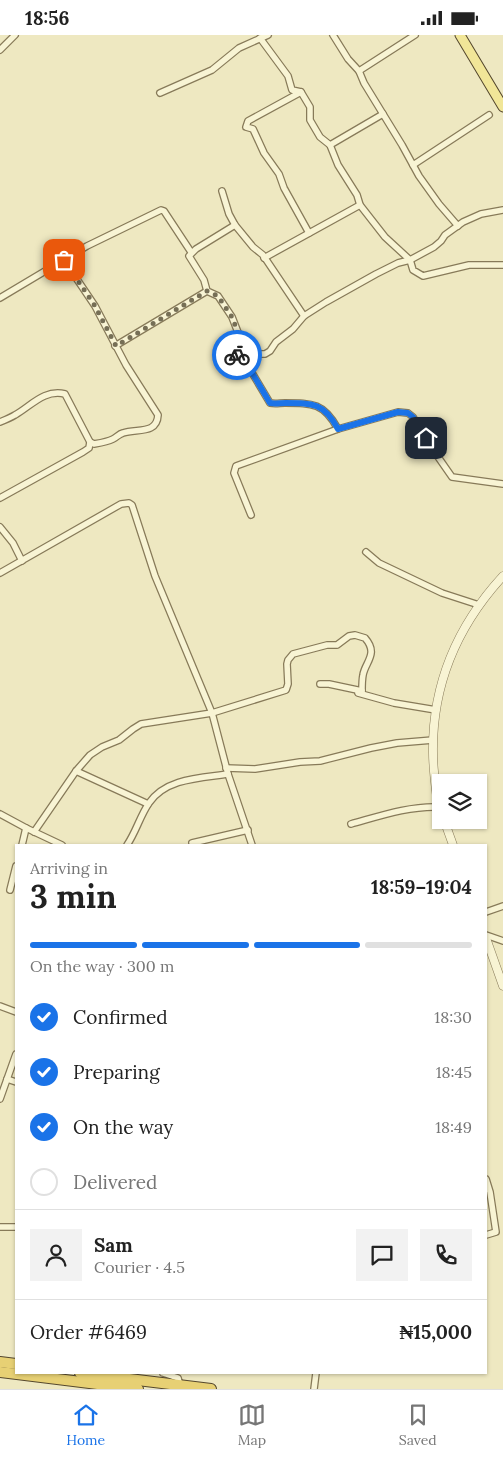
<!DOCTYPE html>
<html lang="en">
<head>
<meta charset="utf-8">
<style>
	:root { --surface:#fff; --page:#f2f2f2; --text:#222; --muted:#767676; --line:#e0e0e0; --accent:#1a73e8 }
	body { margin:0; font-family:Lora,serif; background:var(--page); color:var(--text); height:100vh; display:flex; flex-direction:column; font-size:19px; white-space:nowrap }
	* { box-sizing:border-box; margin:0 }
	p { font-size:16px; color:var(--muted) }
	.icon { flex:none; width:28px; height:28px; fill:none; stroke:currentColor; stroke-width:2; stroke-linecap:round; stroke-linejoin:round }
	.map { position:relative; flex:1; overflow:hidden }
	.drawer { position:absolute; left:15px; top:809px; width:472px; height:530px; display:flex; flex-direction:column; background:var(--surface); border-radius:0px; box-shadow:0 1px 4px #0004 }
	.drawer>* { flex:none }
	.tools { position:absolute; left:432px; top:739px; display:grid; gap:10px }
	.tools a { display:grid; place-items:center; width:55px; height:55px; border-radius:0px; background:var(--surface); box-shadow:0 1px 4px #0004; font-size:25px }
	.pin { position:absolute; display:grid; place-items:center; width:42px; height:42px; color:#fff; margin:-21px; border-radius:10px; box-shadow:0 2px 8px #0006 }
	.courier { position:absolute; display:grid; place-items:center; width:50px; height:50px; margin:-25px; border:4px solid #1a73e8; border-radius:50%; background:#fff; color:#222; box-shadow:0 1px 6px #0007 }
	.headline em { font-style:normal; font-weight:700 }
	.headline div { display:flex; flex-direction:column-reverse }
	.headline { display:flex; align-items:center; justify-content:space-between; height:85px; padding:0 15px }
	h1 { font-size:32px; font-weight:700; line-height:38px }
	.bar { display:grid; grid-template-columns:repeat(4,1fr); gap:8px 5px; align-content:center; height:60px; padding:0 15px }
	.bar i { height:6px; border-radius:4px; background:var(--line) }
	.bar .selected { background:var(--accent) }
	.bar p { grid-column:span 4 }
	.line { display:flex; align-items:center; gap:12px; padding:0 15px; border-top:1px solid var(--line) }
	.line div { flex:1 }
	.round { display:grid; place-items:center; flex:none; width:52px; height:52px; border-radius:0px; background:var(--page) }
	ol { padding:0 15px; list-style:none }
	li { display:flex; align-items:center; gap:15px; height:55px }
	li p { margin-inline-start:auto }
	li .icon { padding:5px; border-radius:50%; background:var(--accent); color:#fff; stroke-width:4 }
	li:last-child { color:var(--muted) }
	li i { width:28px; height:28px; border:2px solid var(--line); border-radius:50% }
	.status { display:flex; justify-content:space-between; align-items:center; height:35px; padding:0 25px; background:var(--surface); direction:ltr }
	.status svg { height:14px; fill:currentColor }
	.dock { display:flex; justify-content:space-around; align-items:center; height:70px; border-top:1px solid var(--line); background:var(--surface); font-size:14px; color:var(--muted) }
	.dock a { display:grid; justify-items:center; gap:2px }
	.dock .selected { color:var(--accent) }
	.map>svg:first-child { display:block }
</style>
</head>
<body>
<div class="status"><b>18:56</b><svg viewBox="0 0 49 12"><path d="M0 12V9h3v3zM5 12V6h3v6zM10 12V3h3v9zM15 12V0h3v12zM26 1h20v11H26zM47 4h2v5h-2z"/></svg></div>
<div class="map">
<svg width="503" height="1354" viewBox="0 0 503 1354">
	<rect width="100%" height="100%" fill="#eee8c1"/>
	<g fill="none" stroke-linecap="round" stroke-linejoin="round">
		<g stroke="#877a59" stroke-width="8">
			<g id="minor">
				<path d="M333 0 348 24 359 36 364 48 402 110 419 141 439 169 458 191"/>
				<path d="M260 3 288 41 292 55 301 57 310 72V85L320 102 330 110 338 130 357 160 360 170 385 202 410 225 413 235 423 241 469 230H503"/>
				<path d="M0 15 15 0"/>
				<path d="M359 36 415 0"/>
				<path d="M301 57 248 86 246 92 253 94 264 118 279 139 284 153 309 198"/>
				<path d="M160 58 212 35 239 13 268 0"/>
				<path d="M330 110 383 79"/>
				<path d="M413 130 489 80"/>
				<path d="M222 156 229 179 235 190 253 212 263 220 304 281"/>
				<path d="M235 190 196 214 189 221 204 245 207 256 218 261 232 282 239 300 236 316 239 322 251 336 270 368C275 369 280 368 285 368 313 368 324 368 338 394"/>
				<path d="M264 223 360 170"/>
				<path d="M64 225 95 271 126 330 158 380C157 400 136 393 123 398 119 399 117 402 113 404 107 407 100 408 94 409L90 407"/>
				<path d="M0 263 87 211 161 175 164 176 191 217"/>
				<path d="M239 300 252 316 259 319H265L270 316 276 307 293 294 304 281 326 267 376 239 398 228 410 225 434 212 441 206 445 200 463 187 481 179 503 175"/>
				<path d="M115 311 207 256"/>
				<path d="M0 387C5 385 10 383 15 380 31 371 44 354 65 359L90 407 89 413 83 417 0 463"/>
				<path d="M251 480 234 438 236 431 338 394 398 377 408 378 413 382 436 419 452 442 503 449"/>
				<path d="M0 492 13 508 22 526"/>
				<path d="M366 517 379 528 442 558 479 570"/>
				<path d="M0 538 121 469 129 468 132 470 155 541 212 678 228 739 252 810"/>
				<path d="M320 649H329L362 656 358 658 394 668 436 675"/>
				<path d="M226 733 255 734 300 727 320 726 371 713 397 708 433 705"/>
				<path d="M76 736 148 769"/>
				<path d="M0 779 26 793 62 810"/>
				<path d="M351 789C380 781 409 771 438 772"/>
				<path d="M34 797 76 736 90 720 102 712 119 705 133 694 141 689 212 678 286 655 288 649 287 629 288 625 293 619 327 610H337L349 601 355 600 365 603C379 619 365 627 363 640 362 645 362 651 362 656"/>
				<path d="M192 808 248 795"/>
				<path d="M22 810 26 793"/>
				<path d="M127 810C136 797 140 781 149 768 166 743 201 743 228 739"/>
				<path d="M10 855 16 831"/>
				<path d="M486 877 503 871"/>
				<path d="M486 900 503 906"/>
				<path d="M0 971 16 977"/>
				<path d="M7 1044 16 1047"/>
				<path d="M0 1064 16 1019"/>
				<path d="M486 1144 490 1157 496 1197 486 1200"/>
				<path d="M0 1192H16"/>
				<path d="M163 1338 178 1343 180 1350"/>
				<path d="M314 1354 316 1338"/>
			</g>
		</g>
		<g stroke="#877a59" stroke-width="9">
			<g id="tertiary">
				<path d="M441 778 438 772C436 754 433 736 433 718 432 650 457 591 503 541"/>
				<path d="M444 785 453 810"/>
				<path d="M486 903 503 951"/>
			</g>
		</g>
		<g stroke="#54472d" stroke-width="11">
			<path id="primary" d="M460 0 503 72"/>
		</g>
		<g stroke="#54472d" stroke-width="12">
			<g id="trunk">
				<path d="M0 1327 16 1329"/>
				<path d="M0 1337 138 1354"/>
				<path d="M80 1338 211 1354"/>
			</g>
		</g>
		<use href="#minor" stroke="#f8f4d4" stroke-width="5.5"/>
		<use href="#tertiary" stroke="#f8f4d4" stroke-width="8"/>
		<use href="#primary" stroke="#f1e698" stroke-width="9"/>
		<use href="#trunk" stroke="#e7d074" stroke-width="10"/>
	</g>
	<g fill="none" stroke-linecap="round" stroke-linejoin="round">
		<path stroke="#766f56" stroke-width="5" stroke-dasharray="0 9" d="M64 225 95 271 116 311 207 256 218 261 232 282 239 300 236 316 237 320"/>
		<path stroke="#1a73e8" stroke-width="6" d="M237 320 251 336 270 368C275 369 280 368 286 368 313 368 324 368 338 394L398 377 408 378 413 382 426 403"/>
	</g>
</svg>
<div class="tools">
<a><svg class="icon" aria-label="layers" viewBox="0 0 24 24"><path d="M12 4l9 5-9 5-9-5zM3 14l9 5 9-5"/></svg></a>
</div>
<div class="pin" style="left:64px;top:225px;background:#ea580c"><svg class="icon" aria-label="bag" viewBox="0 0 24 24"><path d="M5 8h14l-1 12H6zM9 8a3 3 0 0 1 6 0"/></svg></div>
<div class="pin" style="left:426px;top:403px;background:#1f2937"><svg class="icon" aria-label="home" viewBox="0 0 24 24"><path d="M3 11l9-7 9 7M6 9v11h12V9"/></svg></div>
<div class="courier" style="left:237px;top:320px"><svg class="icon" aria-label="bike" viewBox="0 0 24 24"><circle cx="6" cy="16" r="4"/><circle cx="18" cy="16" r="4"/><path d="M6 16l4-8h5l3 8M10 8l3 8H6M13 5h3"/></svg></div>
<section class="drawer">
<div class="headline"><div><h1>3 min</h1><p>Arriving in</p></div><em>18:59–19:04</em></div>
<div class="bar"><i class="selected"></i><i class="selected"></i><i class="selected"></i><i></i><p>On the way · 300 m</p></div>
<ol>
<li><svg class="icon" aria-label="check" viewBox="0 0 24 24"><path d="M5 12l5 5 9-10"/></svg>Confirmed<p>18:30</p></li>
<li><svg class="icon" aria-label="check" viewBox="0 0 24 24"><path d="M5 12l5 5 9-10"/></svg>Preparing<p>18:45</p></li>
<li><svg class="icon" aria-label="check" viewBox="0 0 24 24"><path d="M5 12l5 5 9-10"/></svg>On the way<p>18:49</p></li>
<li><i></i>Delivered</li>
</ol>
<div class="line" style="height:90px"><a class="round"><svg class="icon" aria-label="person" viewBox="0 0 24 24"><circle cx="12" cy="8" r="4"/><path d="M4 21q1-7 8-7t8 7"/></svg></a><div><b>Sam</b><p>Courier · 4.5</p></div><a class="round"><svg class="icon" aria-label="chat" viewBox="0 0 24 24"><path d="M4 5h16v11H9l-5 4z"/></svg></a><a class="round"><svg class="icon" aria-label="phone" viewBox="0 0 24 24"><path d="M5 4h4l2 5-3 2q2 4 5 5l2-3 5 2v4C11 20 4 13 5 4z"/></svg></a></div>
<div class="line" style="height:65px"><div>Order #6469</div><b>₦15,000</b></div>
</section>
</div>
<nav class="dock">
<a class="selected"><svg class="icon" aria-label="home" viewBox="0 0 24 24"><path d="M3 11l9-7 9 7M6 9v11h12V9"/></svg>Home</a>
<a><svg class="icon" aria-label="map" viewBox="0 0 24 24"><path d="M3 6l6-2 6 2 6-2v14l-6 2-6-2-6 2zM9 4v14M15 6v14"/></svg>Map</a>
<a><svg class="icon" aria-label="saved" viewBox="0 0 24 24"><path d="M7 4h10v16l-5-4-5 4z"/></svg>Saved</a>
</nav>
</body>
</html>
